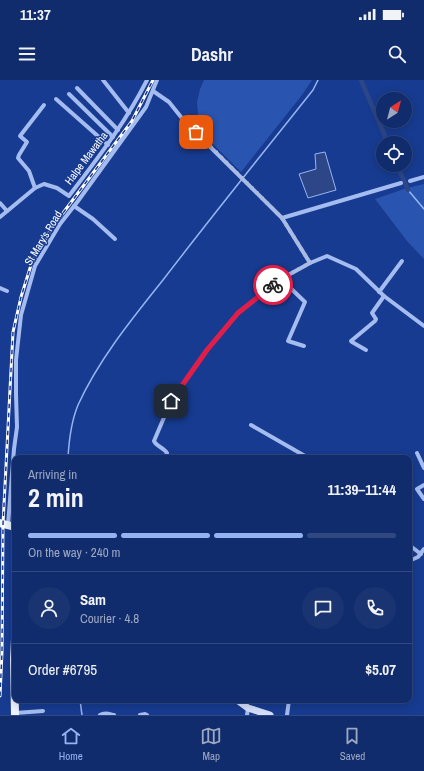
<!DOCTYPE html>
<html lang="en">
<head>
<meta charset="utf-8">
<style>
	:root { --surface:#112c6c; --page:#1a3472; --text:#f1f3f6; --muted:#9ca7c2; --line:#30487f; --accent:#95b2f1 }
	body { margin:0; font-family:"Archivo Narrow",sans-serif; background:var(--page); color:var(--text); height:100vh; display:flex; flex-direction:column; font-size:15px; white-space:nowrap }
	* { box-sizing:border-box; margin:0 }
	p { font-size:13px; color:var(--muted) }
	.icon { flex:none; width:22px; height:22px; fill:none; stroke:currentColor; stroke-width:2; stroke-linecap:round; stroke-linejoin:round }
	.map { position:relative; flex:1; overflow:hidden }
	.details { position:absolute; left:12px; top:375px; width:400px; height:248px; display:flex; flex-direction:column; background:var(--surface); border-radius:8px; box-shadow:0 2px 10px #0003,0 0 0 1px var(--line) }
	.details>* { flex:none }
	.needle { width:26px; rotate:36deg }
	.controls { position:absolute; left:376px; top:12px; display:grid; gap:8px }
	.controls a { display:grid; place-items:center; width:36px; height:36px; border-radius:50%; background:var(--surface); box-shadow:0 2px 10px #0003,0 0 0 1px var(--line); font-size:20px }
	.pin { position:absolute; display:grid; place-items:center; width:34px; height:34px; color:#fff; margin:-17px; border-radius:8px; box-shadow:0 2px 6px #0006 }
	.courier { position:absolute; display:grid; place-items:center; width:40px; height:40px; margin:-20px; border:3px solid #e11d48; border-radius:50%; background:#fff; color:#222; box-shadow:0 1px 5px #0007 }
	.summary em { font-style:normal; font-weight:800 }
	.summary div { display:flex; flex-direction:column-reverse }
	.summary { display:flex; align-items:center; justify-content:space-between; height:68px; padding:0 16px }
	h1 { font-size:26px; font-weight:800; line-height:30px }
	.bar { display:grid; grid-template-columns:repeat(4,1fr); gap:6px 4px; align-content:center; height:48px; padding:0 16px }
	.bar i { height:5px; border-radius:3px; background:var(--line) }
	.bar .on { background:var(--accent) }
	.bar p { grid-column:span 4 }
	.line { display:flex; align-items:center; gap:10px; padding:0 16px; border-top:1px solid var(--line) }
	.line div { flex:1 }
	.round { display:grid; place-items:center; flex:none; width:42px; height:42px; border-radius:21px; background:var(--page) }
	.status { display:flex; justify-content:space-between; align-items:center; height:28px; padding:0 20px; background:var(--surface); direction:ltr }
	.status svg { height:11px; fill:currentColor }
	header { display:flex; justify-content:space-between; align-items:center; height:52px; padding:0 16px; background:var(--surface); font-size:18px; font-weight:800 }
	.tab-bar { display:flex; justify-content:space-around; align-items:center; height:56px; border-top:1px solid var(--line); background:var(--surface); font-size:11px; color:var(--muted) }
	.tab-bar a { display:grid; justify-items:center; gap:2px }
	.tab-bar .on { color:var(--accent) }
	.map>svg:first-child { display:block }
</style>
</head>
<body>
<div class="status"><b>11:37</b><svg viewBox="0 0 49 12"><path d="M0 12V9h3v3zM5 12V6h3v6zM10 12V3h3v9zM15 12V0h3v12zM26 1h20v11H26zM47 4h2v5h-2z"/></svg></div>
<header><svg class="icon" aria-label="menu" viewBox="0 0 24 24"><path d="M4 6h16M4 12h16M4 18h16"/></svg>Dashr<svg class="icon" aria-label="search" viewBox="0 0 24 24"><circle cx="10" cy="10" r="6"/><path d="M15 15l6 6"/></svg></header>
<div class="map">
<svg width="424" height="635" viewBox="0 0 424 635">
	<rect width="100%" height="100%" fill="#173b90"/>
	<g fill="#2954af">
		<path d="M204 0H312L302 15 241 92 193 44 198 34 197 22 200 9Z"/>
		<path d="M424 104V179L407 161 375 119 407 108Z"/>
	</g>
	<path fill="#2c4687" stroke="#97b5f2" d="M325 72 336 110 308 118 299 94 316 89 315 74Z"/>
	<g fill="none" stroke-linecap="round" stroke-linejoin="round">
		<g stroke="#97b5f2" stroke-width="1.5">
			<path d="M408 110 424 129"/>
			<path d="M68 378C69 359 71 342 78 325 99 279 132 239 163 200 212 136 263 73 313 10L318 0"/>
			<path d="M80 620 82 635"/>
		</g>
		<g stroke="#2c4687" stroke-width="4.5">
			<path d="M361 0 388 63"/>
			<path d="M397 85 408 110"/>
		</g>
		<g stroke="#a5bcf0" stroke-width="4">
			<path d="M103 0 129 33"/>
			<path d="M77 8 118 50"/>
			<path d="M153 11 169 22 185 42 282 138 401 103"/>
			<path d="M69 14 113 57"/>
			<path d="M56 19 108 65"/>
			<path d="M410 101 424 97"/>
			<path d="M35 108 29 91 18 78 19 75 27 62 20 56 44 25"/>
			<path d="M0 123 7 131"/>
			<path d="M74 126 93 139 115 159"/>
			<path d="M0 137 35 108 44 104 57 108 69 116C97 79 126 42 147 0"/>
			<path d="M282 138 310 183 327 176 356 189 384 216 424 246"/>
			<path d="M281 199 305 222 288 261 304 266"/>
			<path d="M0 208 7 211"/>
			<path d="M379 212 402 181"/>
			<path d="M366 270 352 262 351 261 375 241 376 239 372 233 384 216"/>
			<path d="M251 345 305 376 304 378"/>
			<path d="M417 373 424 388"/>
			<path d="M165 378 167 373C164 368 156 366 154 361L171 321 207 270 238 233 281 199 310 183"/>
			<path d="M424 405 417 409 424 419"/>
			<path d="M8 445 14 369 17 347 16 314V280L21 235 35 186 60 144 78 121 146 27 157 0"/>
			<path d="M409 465 421 474"/>
			<path d="M409 481 418 477 424 469"/>
			<path d="M15 633 43 631"/>
			<path d="M100 635C105 632 109 634 114 635"/>
			<path d="M140 635 145 634 147 635"/>
			<path d="M247 635 248 628"/>
			<path d="M287 635 289 620"/>
		</g>
		<path stroke="#d3defb" stroke-width="7" d="M237 620 248 628 270 635"/>
		<g stroke="#edf2ff" stroke-width="8">
			<path d="M0 443 15 447"/>
			<path d="M15 559 14 579 15 635"/>
		</g>
		<g stroke="#fff" stroke-width="3">
			<path id="rail" d="M0 616 2 572 3 444 13 252 21 217 31 185 51 149 132 41 153 0"/>
		</g>
		<use href="#rail" stroke="#173b90" stroke-width="1.5" stroke-dasharray="4.5" stroke-linecap="butt"/>
	</g>
	<g fill="none" stroke-linecap="round" stroke-linejoin="round">
		<path stroke="#aebad8" stroke-width="4" stroke-dasharray="0 7.2" d="M196 52 282 138 310 183 281 199 273 205"/>
		<path stroke="#e11d48" stroke-width="5" d="M171 321 207 270 238 233 273 205"/>
	</g>
	<g text-anchor="middle" stroke-width="3" stroke-linejoin="round" paint-order="stroke">
		<g font-size="11" fill="#fff" stroke="#173b90">
			<text transform="translate(86 78) rotate(-53)" y="4">Halpe Mawatha</text>
			<text transform="translate(43 158) rotate(-59)" y="4">St Mary's Road</text>
		</g>
	</g>
</svg>
<div class="controls">
<a><svg class="needle" viewBox="-14 -14 28 28"><path d="M0-13l5 13h-10z" fill="#e53935"/><path d="M0 13l5-13h-10z" fill="#9ca7c2"/></svg></a>
<a><svg class="icon" aria-label="locate" viewBox="0 0 24 24"><circle cx="12" cy="12" r="6"/><path d="M12 2v4M12 18v4M2 12h4M18 12h4"/></svg></a>
</div>
<div class="pin" style="left:196px;top:52px;background:#ea580c"><svg class="icon" aria-label="bag" viewBox="0 0 24 24"><path d="M5 8h14l-1 12H6zM9 8a3 3 0 0 1 6 0"/></svg></div>
<div class="pin" style="left:171px;top:321px;background:#1f2937"><svg class="icon" aria-label="home" viewBox="0 0 24 24"><path d="M3 11l9-7 9 7M6 9v11h12V9"/></svg></div>
<div class="courier" style="left:273px;top:205px"><svg class="icon" aria-label="bike" viewBox="0 0 24 24"><circle cx="6" cy="16" r="4"/><circle cx="18" cy="16" r="4"/><path d="M6 16l4-8h5l3 8M10 8l3 8H6M13 5h3"/></svg></div>
<section class="details">
<div class="summary"><div><h1>2 min</h1><p>Arriving in</p></div><em>11:39–11:44</em></div>
<div class="bar"><i class="on"></i><i class="on"></i><i class="on"></i><i></i><p>On the way · 240 m</p></div>
<div class="line" style="height:72px"><a class="round"><svg class="icon" aria-label="person" viewBox="0 0 24 24"><circle cx="12" cy="8" r="4"/><path d="M4 21q1-7 8-7t8 7"/></svg></a><div><b>Sam</b><p>Courier · 4.8</p></div><a class="round"><svg class="icon" aria-label="chat" viewBox="0 0 24 24"><path d="M4 5h16v11H9l-5 4z"/></svg></a><a class="round"><svg class="icon" aria-label="phone" viewBox="0 0 24 24"><path d="M5 4h4l2 5-3 2q2 4 5 5l2-3 5 2v4C11 20 4 13 5 4z"/></svg></a></div>
<div class="line" style="height:52px"><div>Order #6795</div><b>$5.07</b></div>
</section>
</div>
<nav class="tab-bar">
<a class="on"><svg class="icon" aria-label="home" viewBox="0 0 24 24"><path d="M3 11l9-7 9 7M6 9v11h12V9"/></svg>Home</a>
<a><svg class="icon" aria-label="map" viewBox="0 0 24 24"><path d="M3 6l6-2 6 2 6-2v14l-6 2-6-2-6 2zM9 4v14M15 6v14"/></svg>Map</a>
<a><svg class="icon" aria-label="saved" viewBox="0 0 24 24"><path d="M7 4h10v16l-5-4-5 4z"/></svg>Saved</a>
</nav>
</body>
</html>
